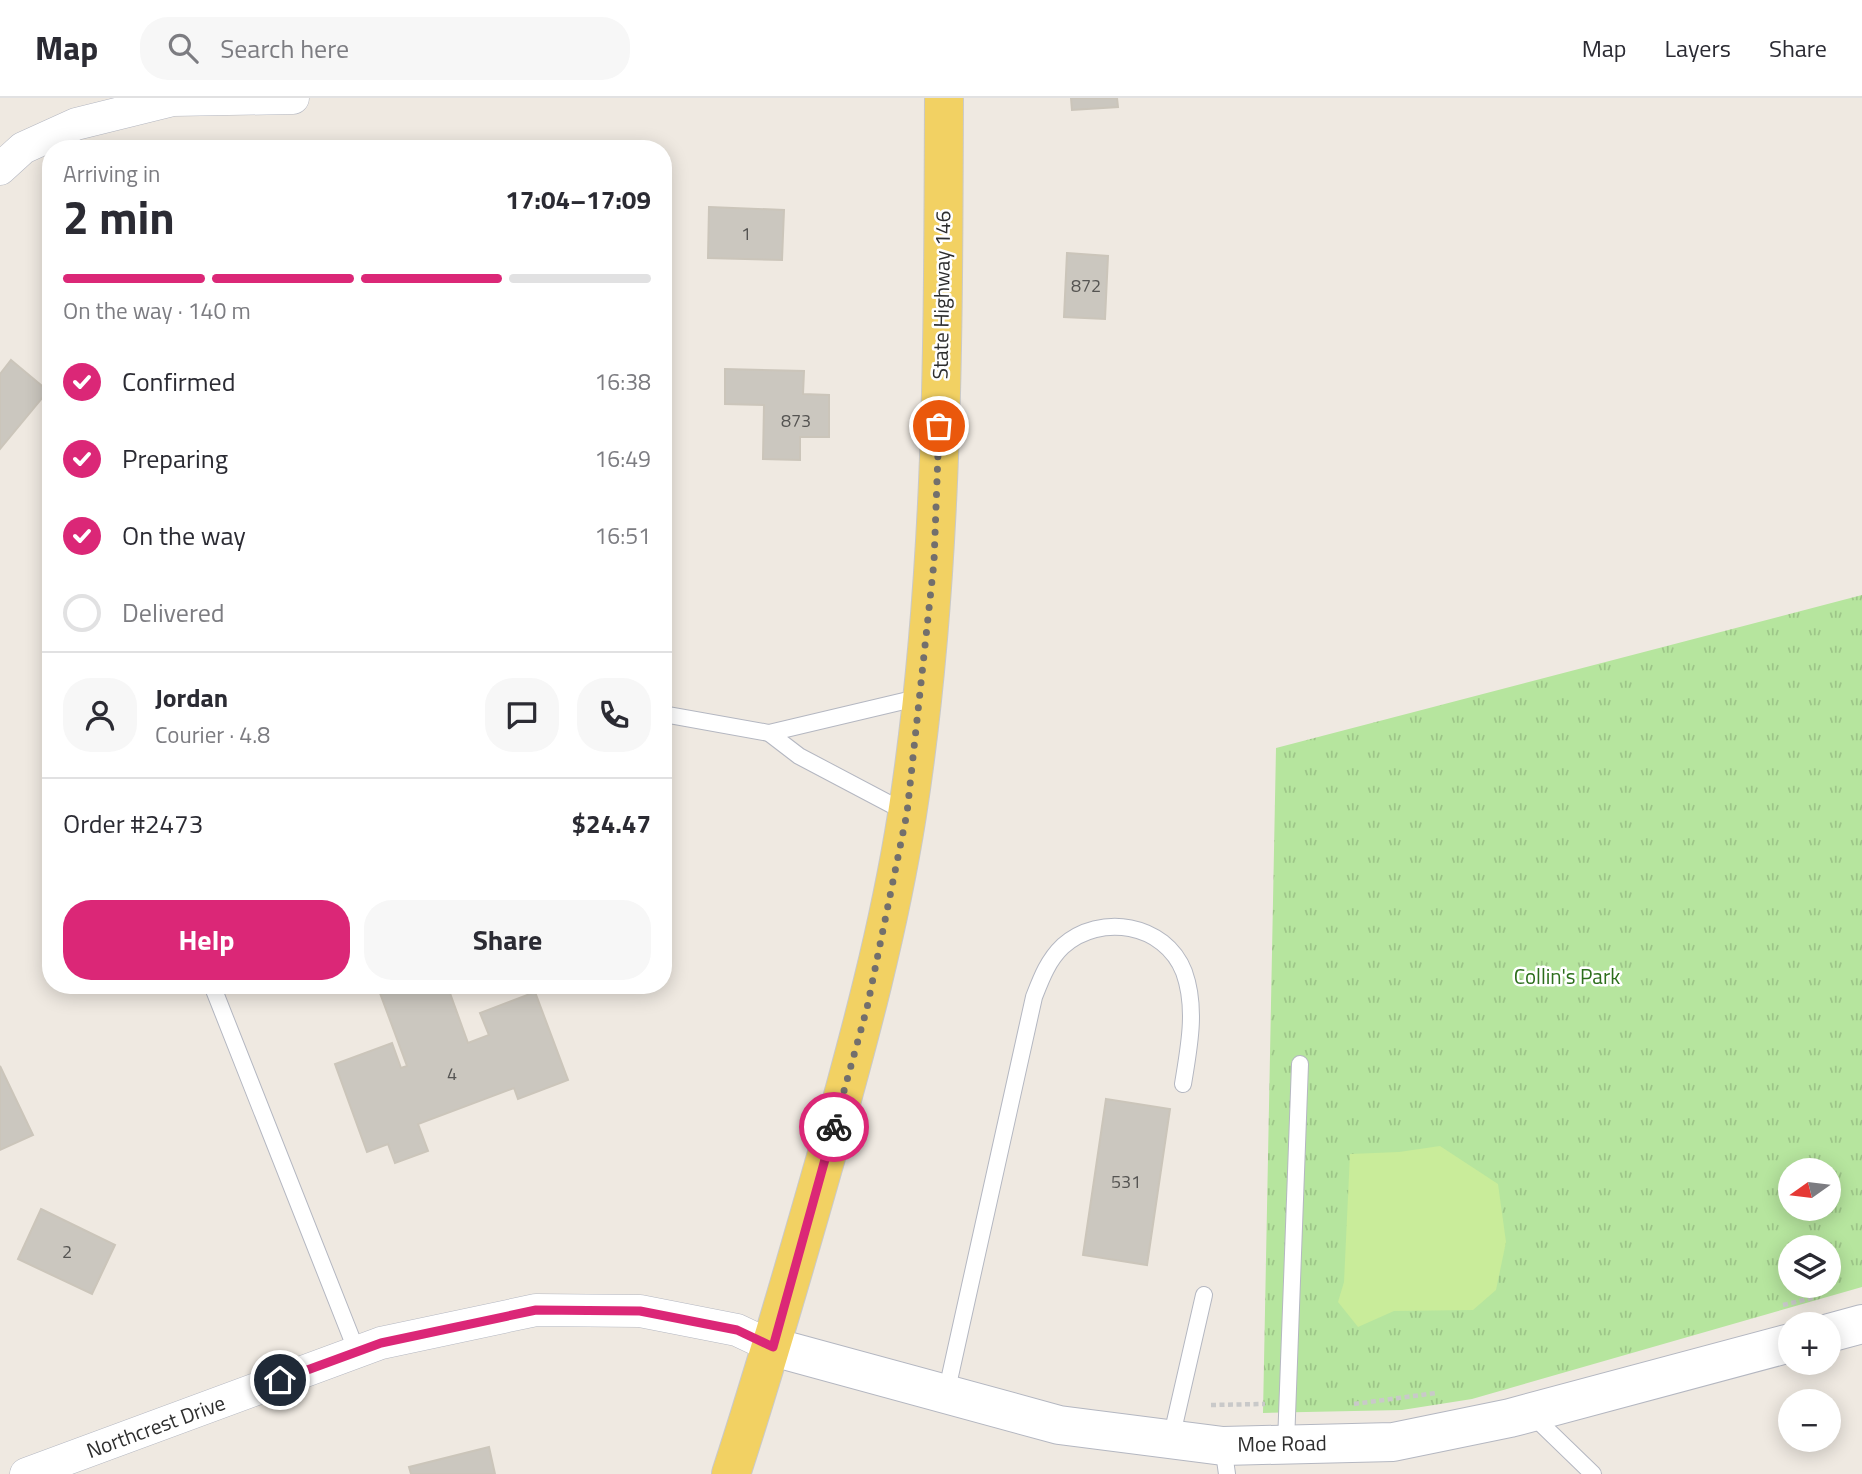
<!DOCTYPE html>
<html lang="en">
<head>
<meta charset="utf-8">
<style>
	:root { --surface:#fff; --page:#f7f7f7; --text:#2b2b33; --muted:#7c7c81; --line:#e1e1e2; --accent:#db2777 }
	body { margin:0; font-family:"Titillium Web",sans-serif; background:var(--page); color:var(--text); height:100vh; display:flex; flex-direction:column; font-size:26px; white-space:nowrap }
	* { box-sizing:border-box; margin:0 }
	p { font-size:23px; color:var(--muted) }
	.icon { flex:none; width:38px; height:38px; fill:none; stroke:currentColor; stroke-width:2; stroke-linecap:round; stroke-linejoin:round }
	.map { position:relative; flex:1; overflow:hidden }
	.details { position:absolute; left:42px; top:42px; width:630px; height:854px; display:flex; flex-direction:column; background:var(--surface); border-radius:28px; box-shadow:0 4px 18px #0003 }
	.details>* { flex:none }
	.needle { width:46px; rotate:256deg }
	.buttons { position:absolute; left:1778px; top:1060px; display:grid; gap:14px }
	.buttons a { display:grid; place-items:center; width:63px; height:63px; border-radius:50%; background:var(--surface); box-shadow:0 4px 18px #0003; font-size:35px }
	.pin { position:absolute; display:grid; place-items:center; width:60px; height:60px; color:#fff; margin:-30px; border:4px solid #fff; border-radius:50%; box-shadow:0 2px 7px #0007 }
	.courier { position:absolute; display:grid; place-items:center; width:70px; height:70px; margin:-35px; border:5px solid #db2777; border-radius:50%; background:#fff; color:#222; box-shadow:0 2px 9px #0007 }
	.overview em { font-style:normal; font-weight:700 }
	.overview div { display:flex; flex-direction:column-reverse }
	.overview { display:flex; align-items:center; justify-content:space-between; height:119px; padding:0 21px }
	h1 { font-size:46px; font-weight:700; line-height:52px }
	.bar { display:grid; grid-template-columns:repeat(4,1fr); gap:10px 7px; align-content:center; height:84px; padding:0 21px }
	.bar i { height:9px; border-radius:5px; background:var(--line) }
	.bar .selected { background:var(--accent) }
	.bar p { grid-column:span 4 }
	.line { display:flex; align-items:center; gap:18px; padding:0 21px; border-top:2px solid var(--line) }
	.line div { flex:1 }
	.round { display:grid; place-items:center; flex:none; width:74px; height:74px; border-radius:28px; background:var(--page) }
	ol { padding:0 21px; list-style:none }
	li { display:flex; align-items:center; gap:21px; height:77px }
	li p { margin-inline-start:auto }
	li .icon { padding:7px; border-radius:50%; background:var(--accent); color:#fff; stroke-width:4 }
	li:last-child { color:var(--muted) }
	li i { width:38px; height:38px; border:4px solid var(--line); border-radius:50% }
	.action { display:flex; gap:14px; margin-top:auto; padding:14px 21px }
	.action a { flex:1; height:80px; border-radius:28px; background:var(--accent); color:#fff; font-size:28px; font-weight:700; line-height:80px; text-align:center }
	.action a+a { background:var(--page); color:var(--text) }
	header { display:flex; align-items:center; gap:42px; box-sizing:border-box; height:98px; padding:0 35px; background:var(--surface); border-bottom:2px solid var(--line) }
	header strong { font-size:33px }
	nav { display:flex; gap:38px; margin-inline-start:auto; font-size:24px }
	.search { width:490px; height:63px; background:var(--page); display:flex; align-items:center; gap:18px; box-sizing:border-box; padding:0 24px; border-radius:28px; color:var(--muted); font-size:26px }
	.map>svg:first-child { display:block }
</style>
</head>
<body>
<header>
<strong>Map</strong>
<div class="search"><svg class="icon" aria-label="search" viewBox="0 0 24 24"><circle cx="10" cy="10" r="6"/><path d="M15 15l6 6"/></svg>Search here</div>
<nav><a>Map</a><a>Layers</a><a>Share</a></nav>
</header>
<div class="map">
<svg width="1862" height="1376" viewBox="0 0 1862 1376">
	<defs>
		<pattern id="grass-tufts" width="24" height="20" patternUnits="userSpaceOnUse" patternTransform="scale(1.75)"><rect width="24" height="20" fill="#b6e59e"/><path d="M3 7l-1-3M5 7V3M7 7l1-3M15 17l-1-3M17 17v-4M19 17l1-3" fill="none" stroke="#9dc588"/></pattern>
	</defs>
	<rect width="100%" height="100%" fill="#efe9e1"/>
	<path fill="url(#grass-tufts)" fill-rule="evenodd" d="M1862 497V1189L1472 1301 1402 1312 1263 1315 1276 650ZM1790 1073H1829V1111H1790ZM1790 1150H1829V1188H1790Z"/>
	<path fill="#c9ec9a" d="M1440 1048 1498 1086 1506 1144 1496 1192 1473 1212 1394 1213 1358 1229 1338 1204 1344 1184 1350 1056 1399 1054Z"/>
	<g fill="#cbc7bf" stroke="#cbc5ba" stroke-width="2">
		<path d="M1071 0H1117L1118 9 1072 12Z"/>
		<path d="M709 109 784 112 782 162 708 160Z"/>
		<path d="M1067 155 1108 158 1105 221 1064 219Z"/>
		<path d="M11 262 48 293 0 351V276Z"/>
		<path d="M725 271 804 273 803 296 829 297V339H800V362L763 361 764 307 725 306Z"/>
		<path d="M377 887H447L468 945 489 937 480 915 535 894 568 982 518 1001 514 990 418 1026 428 1053 395 1065 388 1046 367 1054 335 966 392 945 401 970 407 968Z"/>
		<path d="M0 968 33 1037 0 1052Z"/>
		<path d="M1106 1001 1170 1011 1147 1167 1083 1157Z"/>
		<path d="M41 1111 115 1147 92 1196 18 1161Z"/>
		<path d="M489 1349 495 1376H411L409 1369Z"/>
	</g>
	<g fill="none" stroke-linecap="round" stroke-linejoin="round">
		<g stroke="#b4b7c1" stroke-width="18">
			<g id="service">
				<path d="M663 616 769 635 921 599"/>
				<path d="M769 635 799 658 907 715"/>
				<path d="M212 887 357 1254"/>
				<path d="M946 1296 1034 899C1041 881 1048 862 1063 848 1100 815 1165 825 1184 874 1197 910 1189 949 1183 986"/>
				<path d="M1531 1316 1593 1376"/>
				<path d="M1171 1341 1204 1197"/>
				<path d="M1286 1345 1300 966"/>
				<path d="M1223 1348 1227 1376"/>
			</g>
		</g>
		<g stroke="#b4b7c1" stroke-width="33">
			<g id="minor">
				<path d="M0 71 23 50 76 26 173 2 293 0"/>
				<path d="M26 1376 381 1245 536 1212 640 1213 737 1232 773 1249"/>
			</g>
		</g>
		<g stroke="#b4b7c1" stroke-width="40">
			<g id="tertiary">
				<path d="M1829 1235 1862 1226"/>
				<path d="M773 1249 1059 1327 1223 1348 1393 1344 1510 1320 1790 1245"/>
			</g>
		</g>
		<g stroke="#c9c9c9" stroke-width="40">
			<path id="primary" d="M731 1376C766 1269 797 1161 828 1052 859 941 889 831 907 717 944 480 943 239 944 0"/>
		</g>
		<g stroke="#c9c9c9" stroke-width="4.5" stroke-dasharray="5 3.5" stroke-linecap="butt">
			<path d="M1783 1207 1816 1199"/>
			<path d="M1354 1306 1436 1295"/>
			<path d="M1211 1307 1265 1306"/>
		</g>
		<use href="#service" stroke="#fff" stroke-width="16"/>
		<use href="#minor" stroke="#fff" stroke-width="32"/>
		<use href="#tertiary" stroke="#fff" stroke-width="38"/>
		<use href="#primary" stroke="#f2d163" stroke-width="38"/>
	</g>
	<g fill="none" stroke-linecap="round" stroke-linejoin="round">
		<path stroke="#726f6d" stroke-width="7" stroke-dasharray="0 12.6" d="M834 1029 867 910 907 715 934 464 939 328"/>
		<path stroke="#db2777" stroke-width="9" d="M280 1282 381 1245 536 1212 640 1213 737 1232 773 1249 834 1029"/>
	</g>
	<g text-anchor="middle" stroke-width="5" stroke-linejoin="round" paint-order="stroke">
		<g font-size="18" fill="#555452">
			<text x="746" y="142">1</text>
			<text x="1086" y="194">872</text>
			<text x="796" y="329">873</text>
			<text x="452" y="982">4</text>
			<text x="1126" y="1090">531</text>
			<text x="67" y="1160">2</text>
		</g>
		<g font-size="21" fill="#2e2e2e" stroke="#fff">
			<text transform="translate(942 197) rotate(-89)" y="7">State Highway 146</text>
			<text transform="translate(156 1329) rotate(-20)" y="7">Northcrest Drive</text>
			<text transform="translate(1282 1346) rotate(-1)" y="7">Moe Road</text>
		</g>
		<g font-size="21" fill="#2c6e1b" stroke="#fff">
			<text x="1567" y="886">Collin's Park</text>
		</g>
	</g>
</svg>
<div class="buttons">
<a><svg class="needle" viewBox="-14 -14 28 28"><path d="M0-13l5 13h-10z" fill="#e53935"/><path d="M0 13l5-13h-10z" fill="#7c7c81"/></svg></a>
<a><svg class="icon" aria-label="layers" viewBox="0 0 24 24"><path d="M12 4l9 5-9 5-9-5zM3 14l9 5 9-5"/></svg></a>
<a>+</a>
<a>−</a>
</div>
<div class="pin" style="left:939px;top:328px;background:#ea580c"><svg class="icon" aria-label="bag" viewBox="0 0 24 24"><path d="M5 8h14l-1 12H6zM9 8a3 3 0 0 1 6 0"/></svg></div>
<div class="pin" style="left:280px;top:1282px;background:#1f2937"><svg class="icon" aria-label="home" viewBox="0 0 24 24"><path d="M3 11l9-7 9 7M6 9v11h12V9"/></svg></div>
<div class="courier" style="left:834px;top:1029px"><svg class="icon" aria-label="bike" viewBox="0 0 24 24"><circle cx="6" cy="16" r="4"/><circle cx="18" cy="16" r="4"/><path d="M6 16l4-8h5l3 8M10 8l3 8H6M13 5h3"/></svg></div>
<section class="details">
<div class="overview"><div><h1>2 min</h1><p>Arriving in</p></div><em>17:04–17:09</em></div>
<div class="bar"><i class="selected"></i><i class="selected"></i><i class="selected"></i><i></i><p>On the way · 140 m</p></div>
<ol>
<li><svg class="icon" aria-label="check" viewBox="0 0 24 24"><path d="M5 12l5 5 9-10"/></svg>Confirmed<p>16:38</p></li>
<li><svg class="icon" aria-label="check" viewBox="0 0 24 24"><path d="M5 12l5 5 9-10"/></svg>Preparing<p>16:49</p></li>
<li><svg class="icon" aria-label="check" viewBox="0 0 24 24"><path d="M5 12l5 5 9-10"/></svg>On the way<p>16:51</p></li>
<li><i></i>Delivered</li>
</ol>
<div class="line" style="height:126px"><a class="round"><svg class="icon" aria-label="person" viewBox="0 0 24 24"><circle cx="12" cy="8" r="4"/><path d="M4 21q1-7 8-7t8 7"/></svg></a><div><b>Jordan</b><p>Courier · 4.8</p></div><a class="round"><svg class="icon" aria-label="chat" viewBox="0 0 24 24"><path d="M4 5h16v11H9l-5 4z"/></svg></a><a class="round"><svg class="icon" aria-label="phone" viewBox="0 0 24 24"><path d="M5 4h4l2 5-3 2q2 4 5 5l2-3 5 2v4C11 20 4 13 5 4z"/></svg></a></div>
<div class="line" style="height:91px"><div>Order #2473</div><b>$24.47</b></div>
<div class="action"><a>Help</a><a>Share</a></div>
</section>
</div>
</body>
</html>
